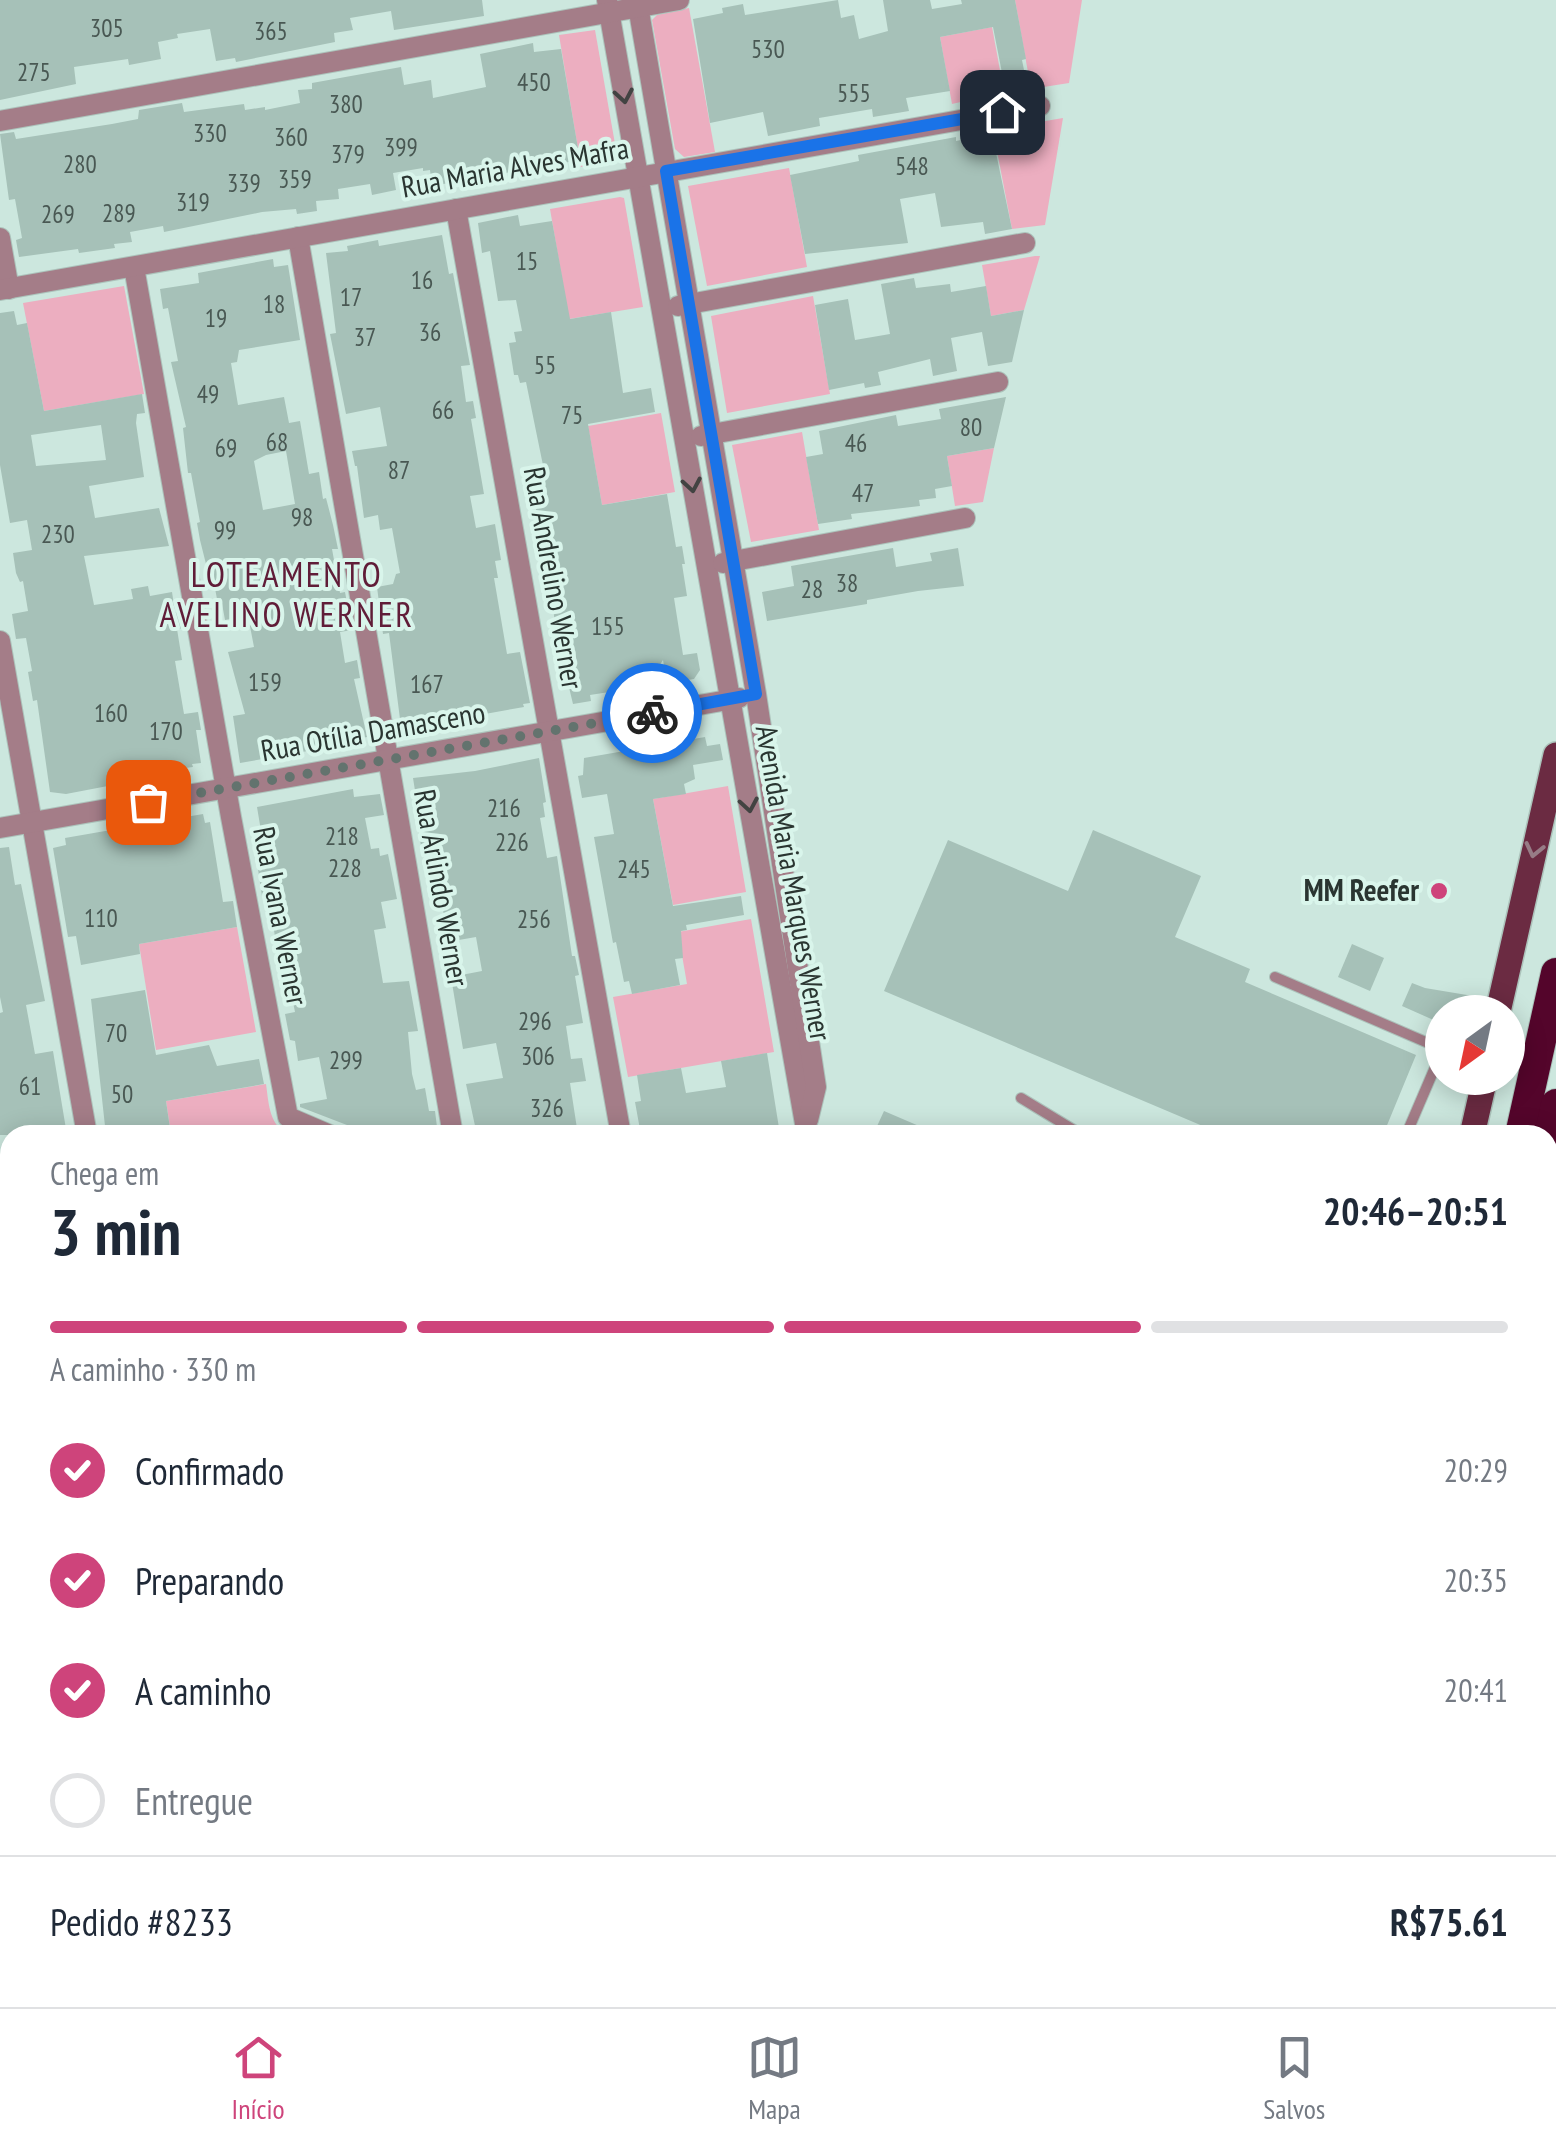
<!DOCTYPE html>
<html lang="pt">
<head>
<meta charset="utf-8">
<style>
	:root { --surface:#fff; --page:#f6f6f7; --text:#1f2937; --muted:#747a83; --line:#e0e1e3; --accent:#ce447b }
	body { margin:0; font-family:"PT Sans Narrow",sans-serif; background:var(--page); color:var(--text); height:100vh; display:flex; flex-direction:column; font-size:38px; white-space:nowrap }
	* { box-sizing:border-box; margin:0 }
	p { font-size:32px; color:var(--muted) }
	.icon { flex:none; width:55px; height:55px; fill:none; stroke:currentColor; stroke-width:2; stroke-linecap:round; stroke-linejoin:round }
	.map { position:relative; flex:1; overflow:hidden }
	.details { position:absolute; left:0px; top:1125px; width:1558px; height:882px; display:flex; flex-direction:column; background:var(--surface); border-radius:30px 30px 0 0; box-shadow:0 5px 25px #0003 }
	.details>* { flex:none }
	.needle { width:65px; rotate:213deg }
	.tools { position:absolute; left:1425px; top:995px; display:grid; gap:20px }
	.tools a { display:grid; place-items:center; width:100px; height:100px; border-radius:50%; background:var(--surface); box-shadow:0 5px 25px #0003; font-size:50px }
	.pin { position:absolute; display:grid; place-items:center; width:85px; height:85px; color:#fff; margin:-42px; border-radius:20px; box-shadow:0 5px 15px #0006 }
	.courier { position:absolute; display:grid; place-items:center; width:100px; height:100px; margin:-50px; border:8px solid #1a73e8; border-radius:50%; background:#fff; color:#222; box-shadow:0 2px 12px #0007 }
	.summary em { font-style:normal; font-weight:800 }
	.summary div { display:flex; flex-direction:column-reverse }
	.summary { display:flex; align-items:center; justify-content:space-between; height:170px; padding:0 50px }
	h1 { font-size:65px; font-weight:800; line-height:75px }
	.bar { display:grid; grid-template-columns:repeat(4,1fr); gap:15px 10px; align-content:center; height:120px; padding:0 50px }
	.bar i { height:12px; border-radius:8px; background:var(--line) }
	.bar .selected { background:var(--accent) }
	.bar p { grid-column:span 4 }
	.line { display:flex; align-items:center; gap:25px; padding:0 50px; border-top:2px solid var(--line) }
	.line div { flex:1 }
	ol { padding:0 50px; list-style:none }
	li { display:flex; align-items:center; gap:30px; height:110px }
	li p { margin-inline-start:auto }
	li .icon { padding:10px; border-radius:50%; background:var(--accent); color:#fff; stroke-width:4 }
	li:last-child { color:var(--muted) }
	li i { width:55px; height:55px; border:5px solid var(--line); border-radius:50% }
	.tabs { display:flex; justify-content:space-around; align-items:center; height:140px; border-top:2px solid var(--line); background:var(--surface); font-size:28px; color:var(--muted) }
	.tabs a { display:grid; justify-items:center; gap:5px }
	.tabs .selected { color:var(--accent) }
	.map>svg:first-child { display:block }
</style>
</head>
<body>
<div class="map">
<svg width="1556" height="2007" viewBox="0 0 1556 2007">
	<rect width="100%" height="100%" fill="#cce7de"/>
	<g fill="#ecaec0">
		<path d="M1015 0H1082L1069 83 1031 89Z"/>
		<path d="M689 8 715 152 684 157 675 149 652 20 657 15Z"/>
		<path d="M992 27 1004 92 952 104 940 37Z"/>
		<path d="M595 30 618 161 581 167 559 35Z"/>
		<path d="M1063 118 1045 225 1012 229 993 130Z"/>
		<path d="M789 168 807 267 707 286 688 186Z"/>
		<path d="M620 197 624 198 643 307 569 319 550 209Z"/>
		<path d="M1035 256H1040L1024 310 991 316 982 265Z"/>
		<path d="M124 286 144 394 44 411 23 303Z"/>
		<path d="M813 296 830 394 727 413 711 316Z"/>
		<path d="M661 413 675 492 602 505 588 426Z"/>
		<path d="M802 432 819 530 751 542 732 445Z"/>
		<path d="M994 448 983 502 955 506 947 456Z"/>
		<path d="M728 786 746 892 673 905 653 799Z"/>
		<path d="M751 919 774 1052 628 1077 613 997 687 984 678 932Z"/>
		<path d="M237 927 256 1032 156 1050 139 944Z"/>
		<path d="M266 1084C269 1105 269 1126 290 1135L171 1134 166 1101Z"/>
		<path d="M1556 1630V1822H1548V1662Z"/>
	</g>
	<g fill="#a6c1b8" fill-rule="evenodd">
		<path d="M0 0H482L484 16 394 30 391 11 350 18 353 30 334 33 335 42 236 62 235 58 216 61 210 29 177 34 178 38 158 42 161 59 129 65 128 59 74 67 76 84 0 100Z"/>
		<path d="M838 0 841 18 854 15 859 39 888 31 883 0H930L932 9 962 4 961 0H1015L1026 59 1022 60 1024 70 1003 78 993 27 940 37 950 91 906 98 909 111 873 117 872 109 819 118 820 126 768 136 763 112 710 123 693 19 723 13 722 8 743 4 745 15Z"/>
		<path d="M533 43 534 52 561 49 580 160 432 186 430 170 423 171V168L393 173 396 190 372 195 370 184 338 189 339 199 316 201 317 211 297 214 296 209 262 212 164 232 163 226 130 232 132 242 114 244 115 248 79 253 78 249 19 257 16 240 22 238 15 199 9 200 0 134 14 132 16 139 112 124 138 119 139 110 182 103 184 112 244 104 245 110 265 107V110L300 103 298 90 312 89V83L401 67 404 85 431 80 433 98 486 87 480 54Z"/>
		<path d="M992 134 1012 229 985 234 983 222 941 227 935 193 900 199 908 243 805 254 790 175 859 161 858 155 956 137V141Z"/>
		<path d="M518 215 520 226 552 221 570 319 611 312 623 393 651 388 655 412 588 424 595 465 602 505 667 494 676 547 682 546 685 564H682L687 596 674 598 683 655 697 653 700 670 694 679 667 683 663 660 637 700 635 688 590 695 591 701 573 704 566 675 571 674 562 620 555 622 552 603 546 604 539 570 546 569 536 509 528 510 523 483 546 480 526 382 520 383 518 375H514L509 343 516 342 514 332 522 331 516 300 498 301 490 251 482 253 478 223Z"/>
		<path d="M442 235 449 274 453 273 470 365 461 366 466 402 473 401 476 418 471 419 484 494 470 496 476 528 495 524 501 560 495 561 498 578H494L507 654 520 652 530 703 523 704 524 707 407 728 405 718 400 719 389 633 383 634 377 587 393 584 396 574 400 573 392 528 380 530 378 515 364 518 357 466H355L352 451 387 446 380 407 346 414 330 334 336 333 326 253 348 251 347 246 378 240 379 246Z"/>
		<path d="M273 259 274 267 288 265 300 340 239 350 237 362 231 363 238 405 284 397 289 423 300 421 309 474 319 472 323 499 326 498 333 525 338 549H332L340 593 345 592 352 630 340 632 345 663 357 660 360 678 354 679 367 737 347 741V744L240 763 233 716 245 714 228 652 254 647 248 616 225 620 221 598 217 599 211 567 207 568 200 540 197 523 200 522 191 473H188L183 428 186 427 171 362 178 361 168 308 163 309 160 289 199 283 198 273ZM286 451 295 504 263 510 254 461 266 455Z"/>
		<path d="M914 278 916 288 950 284 951 292 986 286 991 316 1024 310 1012 362 988 366 982 332 951 338 957 371 933 376 930 359 878 372 881 385 865 388 864 383 829 390 815 305 848 299 855 340 890 334 881 284Z"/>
		<path d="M14 311 17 325 27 323 44 411 142 394 145 413 137 414 136 423 144 477 89 486 95 518 159 508 169 546 84 556 94 605 133 599 131 589 148 586 150 596 172 592 175 612 181 611 184 628 177 629 182 660 175 661 184 714 198 712 201 730H196L201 763 192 764 193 767 112 778 113 785 66 794 50 792 37 700 33 701 28 672 32 671 26 638 16 639 12 614 28 611 23 581 20 582 16 573 13 553 32 550 27 520 10 523 0 465V313ZM101 425 106 460 36 466 31 435Z"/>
		<path d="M1006 397 994 448 947 456 952 486 935 489 936 498 919 500 920 506 851 514 852 519 818 524 806 457 823 454 819 431 896 415 898 426 941 419 939 409Z"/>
		<path d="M893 548 896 567 932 561 930 553 958 548 964 586 918 591 867 600V604L767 621 762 592 794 586 791 566Z"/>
		<path d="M705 737 707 746 720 744 723 760 693 765 695 779 684 784 686 794 653 799 673 906 741 896 744 915 686 925 687 930 681 931 683 958 675 959 680 985 632 994 629 981 624 982 616 942 613 943 594 837 614 834 607 794 582 798 578 776 583 775 584 758Z"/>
		<path d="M539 758 546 802 543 803 545 817 540 818 547 858 557 856 572 956H575L579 975 575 976 583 1023 566 1026 571 1059 582 1058 586 1081 570 1083 578 1135H477L466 1084 503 1078 496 1043 463 1049 451 977 482 971 476 937 453 941 451 933 447 934 440 891 431 893 423 855 415 816H419L413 778 475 771Z"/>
		<path d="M353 789 354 797 380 794 384 815 365 818 371 849 379 848 380 856 388 854 397 899 381 902 386 928 374 930 383 983 409 981 418 1031 408 1032 412 1074 416 1090 425 1088 429 1111H435L438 1135H361L360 1130 300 1107V1104L327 1099 319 1057 298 1061 295 1041 290 1040 285 1014 295 1012 293 1002 298 1001 292 971 280 973 269 894 262 896 258 869 276 866 271 829 261 831 257 807Z"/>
		<path d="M203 814 205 823 210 822 223 902 233 901 237 927 139 944 140 954 81 965 76 936 68 937 53 848 66 845 65 838Z"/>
		<path d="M1093 830 1201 876 1175 937 1250 969 1245 982 1416 1055 1383 1135H1224L884 991 948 840 1068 891Z"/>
		<path d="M9 847 15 885 21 884 45 1001 26 1005 35 1054 53 1051 67 1135H0V1013L3 1012 0 997V848Z"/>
		<path d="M1352 944 1384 958 1370 991 1338 977Z"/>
		<path d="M1412 983 1425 988 1473 996 1469 1012H1442L1438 1022 1402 1006Z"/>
		<path d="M145 990 156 1055 209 1045 217 1066 259 1059 264 1084 166 1101 171 1135H106L91 999Z"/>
		<path d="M767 1053 779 1128 771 1129 773 1135H641L635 1102 641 1101 637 1075 681 1068 686 1093 726 1087 721 1061Z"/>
		<path d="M884 1111 940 1135H873Z"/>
	</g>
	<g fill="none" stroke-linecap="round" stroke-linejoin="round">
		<g stroke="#acc3bb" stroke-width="12">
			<g id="service">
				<path d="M1275 977 1442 1049"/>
				<path d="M1021 1098 1082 1135"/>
				<path d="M1406 1135 1442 1051"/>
				<path d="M0 1961 9 2007"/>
			</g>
		</g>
		<g stroke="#acc3bb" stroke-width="22">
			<g id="minor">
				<path d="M607 0 807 1135"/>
				<path d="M637 0 756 694 816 1087 808 1120"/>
				<path d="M0 121 679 0"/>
				<path d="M456 209 621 1135"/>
				<path d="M298 237 453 1135"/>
				<path d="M0 238 9 289"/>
				<path d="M134 267 231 817 288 1117 330 1135"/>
				<path d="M0 290 1040 106"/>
				<path d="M678 306 1025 243"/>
				<path d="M701 436 998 382"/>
				<path d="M723 563 965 518"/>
				<path d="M0 641 87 1135"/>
				<path d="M0 828 739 698"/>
				<path d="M0 1278 10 1277"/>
				<path d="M0 1447 10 1446"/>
				<path d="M0 1615 10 1613"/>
				<path d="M0 1779 10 1777"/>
				<path d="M0 1946 10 1944"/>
				<path d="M314 1998 316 2007"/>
			</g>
		</g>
		<g stroke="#acc3bb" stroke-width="28">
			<g id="primary">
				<path d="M1498 1012 1556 755"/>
				<path d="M1472 1135 1485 1078"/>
				<path d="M1279 2007 1281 1998"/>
			</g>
		</g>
		<g stroke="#acc3bb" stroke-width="32">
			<g id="motorway">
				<path d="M1520 1135 1556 973"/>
				<path d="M1548 1142 1556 1104"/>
				<path d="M1325 2007 1327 1998"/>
				<path d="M1353 2007 1355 1998"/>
			</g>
		</g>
		<use href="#service" stroke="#a47d88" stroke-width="10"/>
		<use href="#minor" stroke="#a47d88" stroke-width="20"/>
		<use href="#primary" stroke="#6b2b42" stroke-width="25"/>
		<use href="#motorway" stroke="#54052b" stroke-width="30"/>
	</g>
	<defs><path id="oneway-chevron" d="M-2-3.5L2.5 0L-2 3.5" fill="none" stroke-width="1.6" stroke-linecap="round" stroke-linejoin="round" transform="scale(2.5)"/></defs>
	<g stroke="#424342">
		<use href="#oneway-chevron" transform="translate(624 96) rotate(80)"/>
		<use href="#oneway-chevron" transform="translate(692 485) rotate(80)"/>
		<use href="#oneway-chevron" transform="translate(749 805) rotate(80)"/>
	</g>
	<use stroke="#977c86" href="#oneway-chevron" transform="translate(1534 850) rotate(103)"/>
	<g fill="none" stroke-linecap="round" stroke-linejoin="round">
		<path stroke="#63736e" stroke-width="10" stroke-dasharray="0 18" d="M148 802 652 713"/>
		<path stroke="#1a73e8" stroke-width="12" d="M652 713 756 694 666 171 1002 112"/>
	</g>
	<circle fill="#ce447b" stroke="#d9f5eb" stroke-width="4" cx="1439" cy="891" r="10"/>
	<g text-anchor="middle" stroke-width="8" stroke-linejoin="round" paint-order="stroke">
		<g font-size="25" fill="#495853">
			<text x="107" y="37">305</text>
			<text x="271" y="40">365</text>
			<text x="768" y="58">530</text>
			<text x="34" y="81">275</text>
			<text x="534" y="91">450</text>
			<text x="854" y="102">555</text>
			<text x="346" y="113">380</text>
			<text x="210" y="142">330</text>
			<text x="291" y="146">360</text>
			<text x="401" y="156">399</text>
			<text x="348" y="163">379</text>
			<text x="80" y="173">280</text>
			<text x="912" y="175">548</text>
			<text x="295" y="188">359</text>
			<text x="244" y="192">339</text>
			<text x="193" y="211">319</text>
			<text x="119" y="222">289</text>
			<text x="58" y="223">269</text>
			<text x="527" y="270">15</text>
			<text x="422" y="289">16</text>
			<text x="351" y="306">17</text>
			<text x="274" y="313">18</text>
			<text x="216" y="327">19</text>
			<text x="430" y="341">36</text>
			<text x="365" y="346">37</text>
			<text x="545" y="374">55</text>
			<text x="208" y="403">49</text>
			<text x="443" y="419">66</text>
			<text x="572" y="424">75</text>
			<text x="971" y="436">80</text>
			<text x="277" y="451">68</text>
			<text x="856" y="452">46</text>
			<text x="226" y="457">69</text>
			<text x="399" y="479">87</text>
			<text x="863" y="502">47</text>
			<text x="302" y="526">98</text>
			<text x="225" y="539">99</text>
			<text x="58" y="543">230</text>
			<text x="847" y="592">38</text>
			<text x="812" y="598">28</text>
			<text x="608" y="635">155</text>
			<text x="265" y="691">159</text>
			<text x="427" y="693">167</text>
			<text x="111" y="722">160</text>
			<text x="166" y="740">170</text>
			<text x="504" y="817">216</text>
			<text x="342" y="845">218</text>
			<text x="512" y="851">226</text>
			<text x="345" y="877">228</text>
			<text x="634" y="878">245</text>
			<text x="101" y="927">110</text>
			<text x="534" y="928">256</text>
			<text x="535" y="1030">296</text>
			<text x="116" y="1042">70</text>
			<text x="538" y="1065">306</text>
			<text x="346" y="1069">299</text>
			<text x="30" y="1095">61</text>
			<text x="122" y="1103">50</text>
			<text x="547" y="1117">326</text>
		</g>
		<g font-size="30" fill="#2a3531" stroke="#d9f5eb">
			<text transform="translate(515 168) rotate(-10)" y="10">Rua Maria Alves Mafra</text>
			<text transform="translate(553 578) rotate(80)" y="10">Rua Andrelino Werner</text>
			<text transform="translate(373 732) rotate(-10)" y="10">Rua Otília Damasceno</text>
			<text transform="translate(793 883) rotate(80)" y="10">Avenida Maria Marques Werner</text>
			<text transform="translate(441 888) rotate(80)" y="10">Rua Arlindo Werner</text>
			<text transform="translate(280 916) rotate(79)" y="10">Rua Ivana Werner</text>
		</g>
		<g font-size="30" font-weight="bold" fill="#2a3531" stroke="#d9f5eb" text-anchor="end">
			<text x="1419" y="901">MM Reefer</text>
		</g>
		<g font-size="35" letter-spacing="2.5" fill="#601d38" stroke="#d9f5eb">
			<text x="287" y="587">LOTEAMENTO<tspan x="287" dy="40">AVELINO WERNER</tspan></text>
		</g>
	</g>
</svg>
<div class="tools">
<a><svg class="needle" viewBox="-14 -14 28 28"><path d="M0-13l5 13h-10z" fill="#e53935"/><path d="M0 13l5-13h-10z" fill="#747a83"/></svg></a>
</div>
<div class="pin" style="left:148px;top:802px;background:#ea580c"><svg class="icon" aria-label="bag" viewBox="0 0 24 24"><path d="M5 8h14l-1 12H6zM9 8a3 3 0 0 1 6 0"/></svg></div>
<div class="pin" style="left:1002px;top:112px;background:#1f2937"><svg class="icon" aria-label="home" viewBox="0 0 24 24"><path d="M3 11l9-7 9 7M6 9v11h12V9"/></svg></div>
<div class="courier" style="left:652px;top:713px"><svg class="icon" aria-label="bike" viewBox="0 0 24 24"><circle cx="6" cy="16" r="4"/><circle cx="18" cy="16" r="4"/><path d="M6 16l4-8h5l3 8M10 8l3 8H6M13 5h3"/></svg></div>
<section class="details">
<div class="summary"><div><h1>3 min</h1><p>Chega em</p></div><em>20:46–20:51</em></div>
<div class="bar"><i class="selected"></i><i class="selected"></i><i class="selected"></i><i></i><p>A caminho · 330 m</p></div>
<ol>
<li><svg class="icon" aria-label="check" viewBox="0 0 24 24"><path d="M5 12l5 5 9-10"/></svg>Confirmado<p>20:29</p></li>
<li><svg class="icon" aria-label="check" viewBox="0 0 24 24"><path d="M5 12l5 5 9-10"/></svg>Preparando<p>20:35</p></li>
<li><svg class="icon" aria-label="check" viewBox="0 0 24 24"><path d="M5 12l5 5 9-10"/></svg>A caminho<p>20:41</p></li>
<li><i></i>Entregue</li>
</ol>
<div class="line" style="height:130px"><div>Pedido #8233</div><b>R$75.61</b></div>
</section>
</div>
<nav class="tabs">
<a class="selected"><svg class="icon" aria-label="home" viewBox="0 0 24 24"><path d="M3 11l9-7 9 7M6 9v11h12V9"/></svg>Início</a>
<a><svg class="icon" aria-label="map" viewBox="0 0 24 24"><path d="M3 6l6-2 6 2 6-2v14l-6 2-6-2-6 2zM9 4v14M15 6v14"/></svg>Mapa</a>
<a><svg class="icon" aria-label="saved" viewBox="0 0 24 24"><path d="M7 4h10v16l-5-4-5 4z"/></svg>Salvos</a>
</nav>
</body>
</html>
